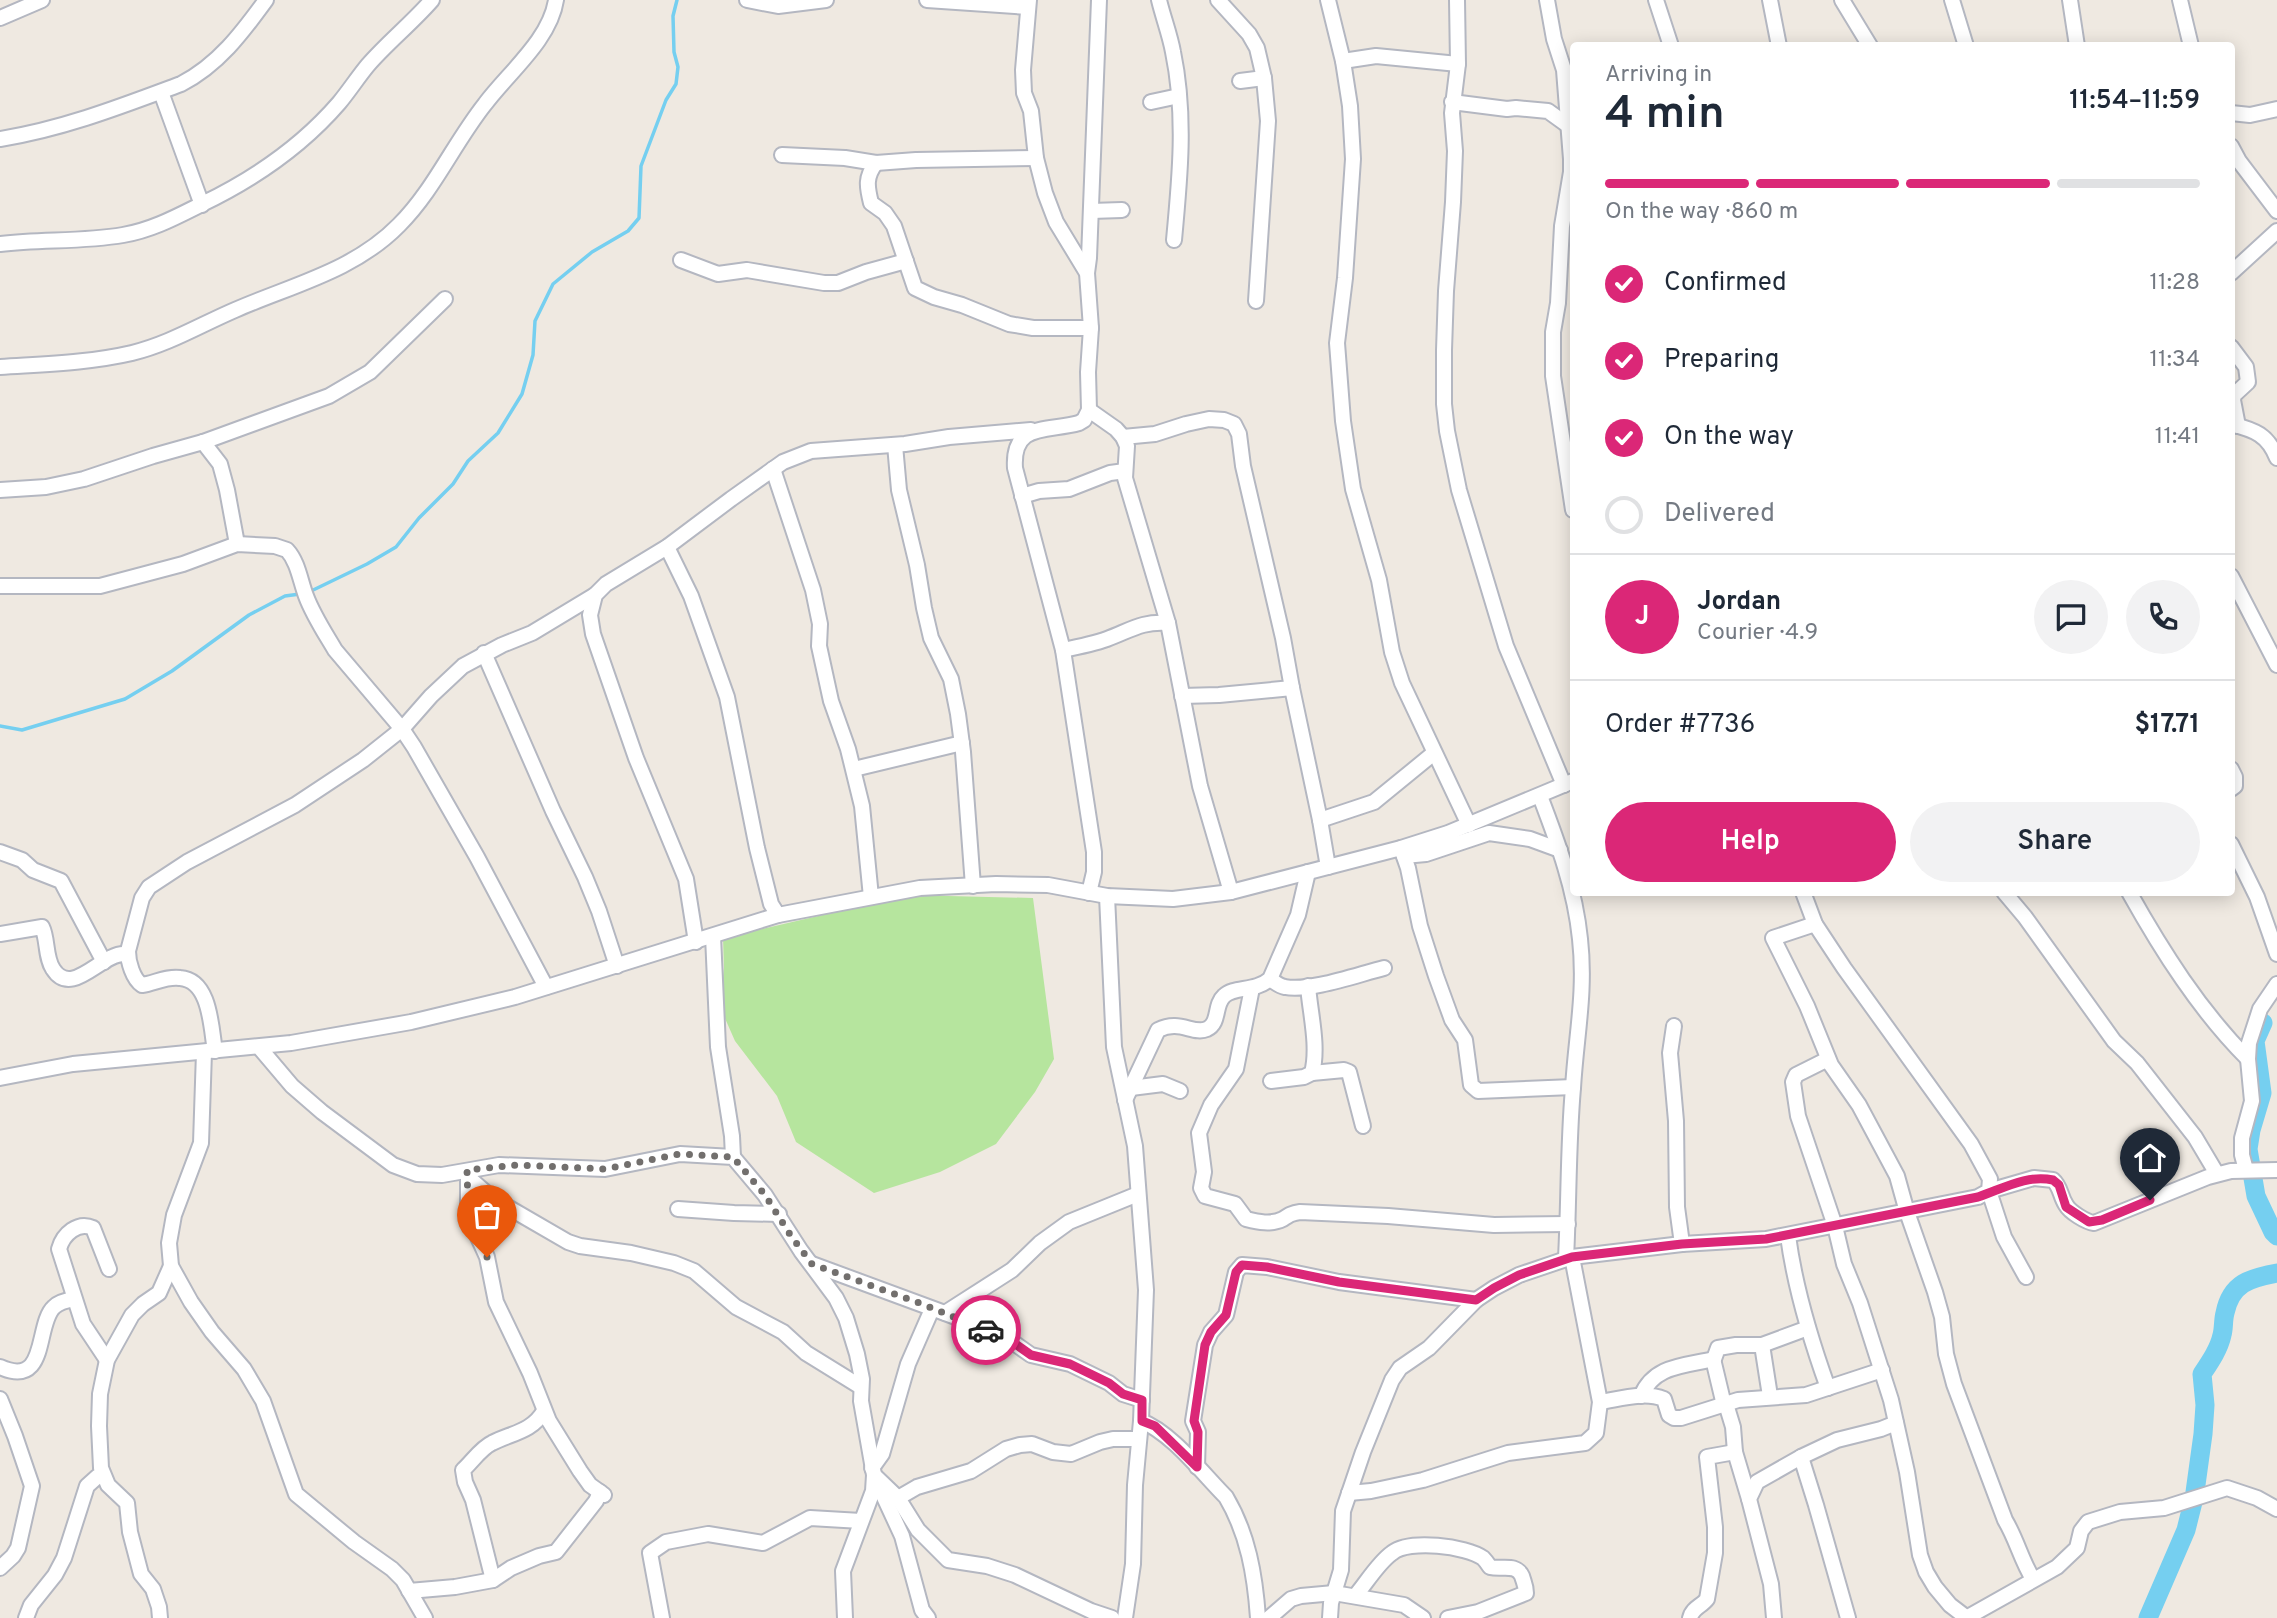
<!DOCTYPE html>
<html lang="en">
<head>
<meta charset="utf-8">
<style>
	:root { --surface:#fff; --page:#f2f2f3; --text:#1f2937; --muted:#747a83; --line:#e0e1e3; --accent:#db2777 }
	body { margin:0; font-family:Overpass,sans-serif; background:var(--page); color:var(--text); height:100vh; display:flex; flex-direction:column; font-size:26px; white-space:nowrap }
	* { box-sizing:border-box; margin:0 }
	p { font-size:23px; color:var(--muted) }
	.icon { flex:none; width:38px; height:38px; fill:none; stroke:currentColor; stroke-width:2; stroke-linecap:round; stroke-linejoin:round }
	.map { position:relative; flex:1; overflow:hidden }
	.panel { position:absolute; left:1570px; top:42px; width:665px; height:854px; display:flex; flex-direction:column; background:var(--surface); border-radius:7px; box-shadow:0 4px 18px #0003 }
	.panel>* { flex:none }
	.pin { position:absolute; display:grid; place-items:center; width:60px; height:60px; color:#fff; margin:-72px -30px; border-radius:50% 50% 50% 0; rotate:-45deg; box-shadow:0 0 7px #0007 }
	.pin .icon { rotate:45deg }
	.courier { position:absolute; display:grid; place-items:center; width:70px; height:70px; margin:-35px; border:5px solid #db2777; border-radius:50%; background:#fff; color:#222; box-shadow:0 2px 9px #0007 }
	.summary em { font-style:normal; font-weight:600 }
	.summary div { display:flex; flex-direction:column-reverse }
	.summary { display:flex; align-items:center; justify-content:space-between; height:119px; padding:0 35px }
	h1 { font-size:46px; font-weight:600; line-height:52px }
	.bar { display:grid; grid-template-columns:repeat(4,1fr); gap:10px 7px; align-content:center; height:84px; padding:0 35px }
	.bar i { height:9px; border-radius:5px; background:var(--line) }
	.bar .current { background:var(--accent) }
	.bar p { grid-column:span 4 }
	.line { display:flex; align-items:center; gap:18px; padding:0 35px; border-top:2px solid var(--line) }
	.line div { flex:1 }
	.round { display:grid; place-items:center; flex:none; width:74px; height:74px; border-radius:37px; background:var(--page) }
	ol { padding:0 35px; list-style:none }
	li { display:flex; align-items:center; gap:21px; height:77px }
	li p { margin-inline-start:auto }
	li .icon { padding:7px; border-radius:50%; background:var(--accent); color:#fff; stroke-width:4 }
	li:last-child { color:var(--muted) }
	li i { width:38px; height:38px; border:4px solid var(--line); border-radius:50% }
	.action { display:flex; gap:14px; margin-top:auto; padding:14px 35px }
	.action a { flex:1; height:80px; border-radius:42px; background:var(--accent); color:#fff; font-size:28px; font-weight:600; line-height:80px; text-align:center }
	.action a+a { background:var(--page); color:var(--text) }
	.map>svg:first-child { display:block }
</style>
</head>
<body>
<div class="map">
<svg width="2277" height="1618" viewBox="0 0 2277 1618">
	<rect width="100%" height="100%" fill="#efe9e1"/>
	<path fill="#b6e59e" d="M909 895 1033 898 1054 1059 1035 1092 996 1144 940 1172 874 1193 796 1142 777 1096 735 1041 720 1007 724 968 723 938Z"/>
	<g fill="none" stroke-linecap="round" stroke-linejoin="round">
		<g stroke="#75cff0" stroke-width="3.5">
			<path d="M307 593 367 564 396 547 419 518 453 484 468 461 498 433 522 394 533 355 535 321 553 284 592 252 628 231 639 218 641 166 666 100 676 84 678 67 674 52 673 16 677 0"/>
			<path d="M0 726 22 730 125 699 172 671 249 615 285 596 300 594"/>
		</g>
		<g stroke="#75cff0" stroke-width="19">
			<path d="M2263 1023 2255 1041 2262 1093 2251 1130 2248 1149 2256 1196 2273 1232 2277 1236"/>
			<path d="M2195 1492 2203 1434 2205 1405 2202 1374C2210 1362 2219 1349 2222 1335 2224 1328 2223 1320 2225 1313 2231 1283 2250 1278 2277 1273"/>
			<path d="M2148 1618 2186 1530 2193 1502"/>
		</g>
		<g stroke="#b4b7c1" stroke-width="18">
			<g id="minor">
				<path d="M747 0 778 6 826 0"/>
				<path d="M927 0 1028 7"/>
				<path d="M1029 0 1023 70 1024 93 1031 111 1036 158 1045 193 1056 222 1087 273 1091 328 1088 372 1089 410 1084 420 1079 423C1047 432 1012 422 1015 468L1063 650 1094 852V872L1089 893"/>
				<path d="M1159 0C1163 17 1170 35 1173 52 1186 114 1180 177 1174 240"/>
				<path d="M1218 0 1249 34 1257 48 1264 78 1268 121 1256 301"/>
				<path d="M1328 0 1343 61 1350 106 1353 159 1345 278 1337 343 1343 421 1353 489 1379 580 1392 652 1402 683 1469 825"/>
				<path d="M1457 0 1458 64 1452 113 1455 151 1453 202 1446 291 1444 350V404L1447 431 1459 490 1506 646 1564 785"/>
				<path d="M1547 0 1554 39 1564 70 1571 159V172L1562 226 1558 303 1553 332V376L1573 510"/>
				<path d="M1656 0 1671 46"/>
				<path d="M1770 0 1779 46"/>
				<path d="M1842 0 1870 46"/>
				<path d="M1952 0 1966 46"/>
				<path d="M2070 0 2077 46"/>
				<path d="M2180 0 2191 46"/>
				<path d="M0 18 42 0"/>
				<path d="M1343 61 1376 56 1458 64"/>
				<path d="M1240 81 1264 78"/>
				<path d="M161 92 202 205"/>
				<path d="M1151 102 1179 96"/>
				<path d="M1452 102 1507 109 1516 108 1548 111 1566 124"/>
				<path d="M2231 113 2250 115 2277 109"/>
				<path d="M0 139C63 129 122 106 181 84 218 65 242 33 266 0"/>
				<path d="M2231 146 2239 161 2277 211"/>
				<path d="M782 155 845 158 876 163 916 160 1036 158"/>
				<path d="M876 163C865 177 867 187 871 203L885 213 894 226 915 288 934 297 962 305 1009 324 1033 328H1091"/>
				<path d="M1091 211 1122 210"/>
				<path d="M0 244C41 239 82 242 123 235 152 230 176 217 202 204 254 179 301 147 339 103 349 91 358 77 368 65 388 42 412 23 432 0"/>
				<path d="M681 260 718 274 747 270 824 283H838L866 272 906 261"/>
				<path d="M1087 273 1089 258 1099 0"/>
				<path d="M2231 273 2277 231"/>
				<path d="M2231 347 2246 367 2248 382 2234 395 2233 400 2238 426"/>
				<path d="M0 367C44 364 89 363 132 353 169 344 200 325 235 310 292 285 354 271 399 225 434 190 454 143 485 104 508 73 550 40 556 0"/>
				<path d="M1089 410 1116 429 1123 437 1127 446 1125 478 1168 623 1200 786 1231 892"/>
				<path d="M2231 424C2255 430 2268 435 2277 458"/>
				<path d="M1123 437 1155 434 1186 424 1209 419 1224 420 1234 424 1239 434 1243 466 1283 638 1292 688 1320 820 1328 867"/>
				<path d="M203 442 220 464 227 490 237 544"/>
				<path d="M895 445 899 490 917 565 924 608 931 638 951 679 958 714 963 752 973 886"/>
				<path d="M773 469 813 590 820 624 819 646 831 701 848 749 862 806 871 897"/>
				<path d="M0 490 46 487 84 479 153 456 203 442 329 396 370 372 445 299"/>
				<path d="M1022 496 1039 491 1069 489 1110 473 1125 471"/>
				<path d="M667 547 691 596 727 697 757 848 771 904 778 915"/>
				<path d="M2231 576 2277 665"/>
				<path d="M0 586H100L183 564 237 544 275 546 287 550C298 562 300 580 306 596 313 615 325 633 335 650L402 729 414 747 477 857 546 987"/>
				<path d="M1063 650C1078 647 1093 644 1107 639 1131 630 1142 621 1168 623"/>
				<path d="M484 653 553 811 585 877 599 911 617 966"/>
				<path d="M1182 696 1219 695 1292 688"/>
				<path d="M854 769 962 743"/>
				<path d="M2231 769 2235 777V786L2231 789"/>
				<path d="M1540 796C1558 843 1575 889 1580 939 1586 992 1576 1036 1573 1088 1568 1145 1569 1201 1566 1258"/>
				<path d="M1320 820 1374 802 1434 753"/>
				<path d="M2231 844 2257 897 2277 954"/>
				<path d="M1401 848 1408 868 1420 926 1436 976 1452 1020 1465 1040 1471 1085 1478 1091 1573 1087"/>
				<path d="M0 852 22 860 33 870 61 881 104 962"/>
				<path d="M1404 856 1426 854 1489 833 1530 839 1560 850"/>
				<path d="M2004 892 2025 917 2114 1041 2137 1063 2195 1137 2217 1174"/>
				<path d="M2129 892C2162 951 2200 1011 2248 1059"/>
				<path d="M1107 896 1114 1047 1135 1146 1146 1290 1141 1421 1135 1485 1133 1564 1125 1618"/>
				<path d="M1815 924 1773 938 1807 1006 1831 1065 1859 1105 1897 1176 1907 1212 1935 1292 1942 1317 1946 1354 1954 1384 2005 1520C2017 1540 2021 1560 2033 1579"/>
				<path d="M0 934 42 927C48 939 45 957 53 969 72 999 102 952 125 954L128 958"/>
				<path d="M713 936 718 1047 732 1136 733 1157"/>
				<path d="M696 942 686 879 636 758 593 634 590 615 595 595 606 584 667 547 731 499 783 462 811 451 905 444 949 437 1031 430"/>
				<path d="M1270 979C1275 982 1279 986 1285 987 1310 992 1359 974 1384 968"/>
				<path d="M1252 988 1236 1069 1211 1105 1199 1133 1204 1172 1201 1188 1205 1196 1235 1204 1246 1219C1258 1222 1271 1225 1283 1219 1289 1215 1292 1213 1300 1212L1388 1216 1494 1225 1568 1224"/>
				<path d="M1674 1026 1670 1053 1676 1121 1677 1207 1682 1244"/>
				<path d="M259 1047 292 1086 322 1112 393 1165 417 1174 442 1175 499 1165 605 1169 680 1154 733 1157 765 1195 801 1251 836 1298 846 1318 857 1354 862 1379 861 1401 874 1475 873 1491 843 1571 845 1618"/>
				<path d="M215 1051C211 1029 211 980 180 978 167 976 155 983 142 985 133 979 128 962 128 951L142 898 149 887 187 862 295 805 363 760 402 729 431 696 463 666 502 645 532 633 595 595"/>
				<path d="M204 1052 201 1143 174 1215 169 1243 171 1266 191 1302 212 1332 244 1369 263 1401 296 1494 354 1542 392 1569 403 1580 425 1618"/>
				<path d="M1828 1059 1796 1075 1793 1082 1798 1116 1835 1226 1844 1264 1860 1303 1891 1400 1907 1472 1920 1555 1926 1572 1935 1587 1950 1605 1967 1618"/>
				<path d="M1312 1073 1344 1070 1349 1072 1363 1126"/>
				<path d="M0 1078 73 1064 291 1043 411 1022 515 997 778 915 920 888 996 884 1048 885 1107 896 1173 899 1231 892 1401 848 1448 833 1573 781"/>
				<path d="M1271 1081 1304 1077 1312 1073C1319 1046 1310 1013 1308 986"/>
				<path d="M1131 1088 1163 1084 1180 1091"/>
				<path d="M1125 1100 1158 1030C1180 1019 1193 1035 1207 1029 1220 1023 1214 1005 1224 996 1234 986 1255 992 1270 979L1298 915 1308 872"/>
				<path d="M2246 1170 2242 1155V1138L2252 1101 2248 1059 2249 1043 2260 1009 2277 984"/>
				<path d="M468 1175V1206L472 1224 487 1257 496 1302 530 1373 549 1421 580 1471 590 1485 604 1495"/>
				<path d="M468 1177 492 1198 568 1242 580 1246 631 1253 674 1263 694 1271 736 1307 783 1332 806 1353 861 1387"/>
				<path d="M678 1209 734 1213 779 1214"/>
				<path d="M1788 1236C1795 1288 1810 1338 1828 1388"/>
				<path d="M812 1264 961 1319 1014 1343 1031 1355 1070 1364 1109 1383 1123 1394 1142 1400"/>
				<path d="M2026 1277 2004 1237 1989 1191 2034 1178 2053 1180C2061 1187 2060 1196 2066 1205 2070 1212 2086 1222 2094 1223L2208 1177 2231 1171 2277 1170"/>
				<path d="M945 1313 1012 1270 1040 1243 1069 1222 1138 1194"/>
				<path d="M1762 1345 1770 1396"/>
				<path d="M1713 1359 1724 1405"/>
				<path d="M107 1360 83 1324 59 1249C63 1234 78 1221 93 1228L109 1269"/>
				<path d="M0 1367C49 1389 35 1324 54 1307 59 1302 68 1300 74 1299"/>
				<path d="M1641 1396C1654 1365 1684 1366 1714 1359L1718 1348 1736 1345H1762L1808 1328"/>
				<path d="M0 1399 15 1436 32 1486 18 1548 13 1556 0 1568"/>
				<path d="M1600 1402C1620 1399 1644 1391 1664 1399L1669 1415 1674 1418H1681L1738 1400 1806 1395 1882 1370"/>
				<path d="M1726 1404 1733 1427 1735 1452 1749 1499"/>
				<path d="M1141 1421C1171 1432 1203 1474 1226 1497 1248 1534 1255 1575 1258 1618"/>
				<path d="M1801 1457 1816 1505 1848 1618"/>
				<path d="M1197 1467 1198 1432 1193 1421 1205 1345 1211 1332 1226 1315 1236 1272 1242 1265 1267 1267 1339 1282 1476 1300"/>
				<path d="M872 1468 882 1454 908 1364 932 1309"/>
				<path d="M874 1475 898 1498 918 1530 948 1560 987 1566 1015 1575 1091 1611 1112 1618"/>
				<path d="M877 1482 902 1536 922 1610 928 1618"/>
				<path d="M1349 1493 1371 1491 1423 1480 1508 1453 1585 1443 1596 1433 1600 1402 1572 1257"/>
				<path d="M898 1498 917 1487 971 1471 1006 1449 1020 1445 1032 1444 1053 1452 1071 1454 1100 1442 1113 1439H1139"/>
				<path d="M493 1580 473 1500 465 1482 463 1470C472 1462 481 1448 492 1443 511 1433 532 1432 544 1411"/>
				<path d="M409 1591 455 1587 493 1580 511 1568 539 1556 556 1552 596 1501 600 1492"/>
				<path d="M1356 1595C1367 1582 1378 1563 1392 1553 1409 1539 1466 1546 1483 1558 1486 1561 1488 1564 1490 1567 1502 1570 1516 1563 1522 1576 1524 1583 1526 1586 1526 1593L1478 1612 1448 1618"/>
				<path d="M26 1618 31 1605 55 1575 64 1558 87 1486 97 1477 103 1476"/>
				<path d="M160 1618 159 1607 153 1589 141 1574 130 1532 127 1503 108 1485 101 1468 99 1426 100 1394 107 1360 132 1315 143 1304 159 1293 171 1266"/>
				<path d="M662 1618 650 1553 666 1542 708 1534 763 1543 810 1518 861 1521"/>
				<path d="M1269 1618 1291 1599 1301 1596 1334 1593 1404 1605 1423 1618"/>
				<path d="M1330 1618 1331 1603 1341 1570 1343 1511 1363 1452 1392 1380 1400 1368 1429 1348 1476 1300 1494 1288 1519 1275 1572 1257 1682 1244 1766 1239 1978 1197 1989 1191 1990 1179 1971 1144 1844 968 1815 924 1803 892"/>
				<path d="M1690 1618C1692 1608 1702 1606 1707 1599L1715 1553V1527L1707 1457 1735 1452"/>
				<path d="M1774 1618 1771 1584 1749 1499 1757 1482 1801 1457 1837 1440 1881 1429 1896 1423"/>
				<path d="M1966 1618 2057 1567 2077 1548 2081 1531 2088 1522 2120 1512 2164 1508 2227 1488 2257 1498 2277 1509"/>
			</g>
		</g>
		<use href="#minor" stroke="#fff" stroke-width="14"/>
	</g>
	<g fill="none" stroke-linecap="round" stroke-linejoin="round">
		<path stroke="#726f6d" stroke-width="7" stroke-dasharray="0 12.6" d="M487 1257 472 1224 468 1206 467 1170 517 1165 605 1169 680 1154 733 1157 765 1195 791 1236 812 1264 922 1304 986 1330"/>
		<path stroke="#db2777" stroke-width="9" d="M986 1330 1014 1343 1031 1355 1070 1364 1109 1383 1123 1394 1142 1400V1421L1155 1426 1197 1467 1198 1432 1194 1421 1205 1345 1211 1332 1226 1315 1236 1272 1242 1265 1267 1267 1339 1282 1476 1300 1494 1288 1519 1275 1572 1257 1682 1244 1766 1239 1978 1197C2002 1189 2027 1174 2053 1180L2059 1185 2066 1207 2089 1222 2102 1220 2150 1200"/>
	</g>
</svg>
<div class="pin" style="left:487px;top:1257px;background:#ea580c"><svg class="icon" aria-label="bag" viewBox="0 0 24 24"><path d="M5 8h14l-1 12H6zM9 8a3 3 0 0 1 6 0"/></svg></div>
<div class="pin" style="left:2150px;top:1200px;background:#1f2937"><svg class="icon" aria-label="home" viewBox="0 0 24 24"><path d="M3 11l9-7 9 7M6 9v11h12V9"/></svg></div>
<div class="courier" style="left:986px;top:1330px"><svg class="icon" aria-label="car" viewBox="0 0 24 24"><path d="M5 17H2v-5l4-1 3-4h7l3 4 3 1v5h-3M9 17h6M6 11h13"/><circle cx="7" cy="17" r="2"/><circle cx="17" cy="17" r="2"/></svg></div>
<section class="panel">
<div class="summary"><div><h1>4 min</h1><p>Arriving in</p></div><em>11:54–11:59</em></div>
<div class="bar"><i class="current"></i><i class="current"></i><i class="current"></i><i></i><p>On the way · 860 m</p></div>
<ol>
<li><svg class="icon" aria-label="check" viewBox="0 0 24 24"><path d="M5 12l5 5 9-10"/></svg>Confirmed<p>11:28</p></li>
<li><svg class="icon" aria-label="check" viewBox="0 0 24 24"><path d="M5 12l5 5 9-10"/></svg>Preparing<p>11:34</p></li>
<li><svg class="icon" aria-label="check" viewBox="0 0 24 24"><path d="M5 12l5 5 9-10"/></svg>On the way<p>11:41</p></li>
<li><i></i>Delivered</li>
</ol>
<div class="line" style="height:126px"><b class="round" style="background:var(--accent);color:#fff">J</b><div><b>Jordan</b><p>Courier · 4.9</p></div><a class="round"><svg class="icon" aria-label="chat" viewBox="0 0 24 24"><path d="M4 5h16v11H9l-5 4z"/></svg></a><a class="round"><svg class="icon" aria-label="phone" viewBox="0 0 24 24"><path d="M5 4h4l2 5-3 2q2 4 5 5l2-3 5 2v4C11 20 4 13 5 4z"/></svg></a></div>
<div class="line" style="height:91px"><div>Order #7736</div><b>$17.71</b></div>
<div class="action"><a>Help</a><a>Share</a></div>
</section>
</div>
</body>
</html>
